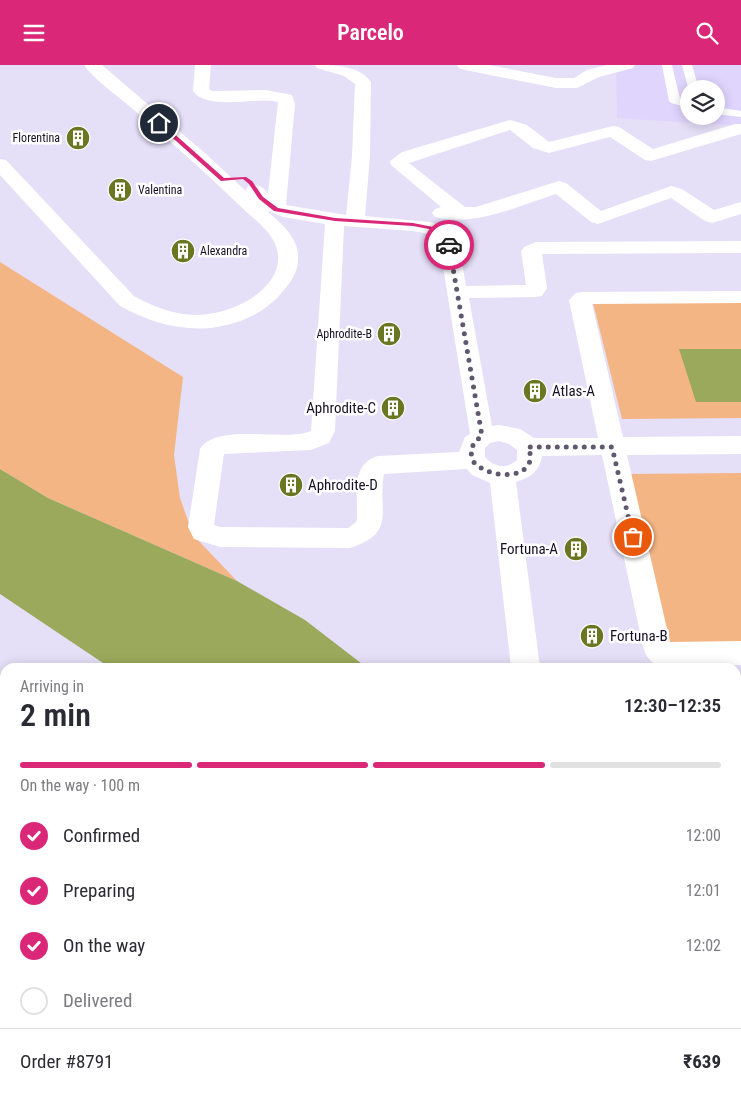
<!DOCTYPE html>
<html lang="en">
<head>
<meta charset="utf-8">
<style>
	:root { --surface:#fff; --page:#f2f2f3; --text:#2b2b33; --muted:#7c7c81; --line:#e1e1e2; --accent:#db2777 }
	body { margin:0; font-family:"Roboto Condensed",sans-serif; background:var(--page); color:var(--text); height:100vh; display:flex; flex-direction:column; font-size:19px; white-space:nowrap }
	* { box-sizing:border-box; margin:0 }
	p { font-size:16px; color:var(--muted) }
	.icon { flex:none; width:28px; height:28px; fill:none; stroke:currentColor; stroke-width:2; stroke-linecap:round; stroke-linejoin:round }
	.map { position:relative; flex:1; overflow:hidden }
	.details { position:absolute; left:0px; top:598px; width:741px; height:441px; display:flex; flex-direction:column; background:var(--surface); border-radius:15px 15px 0 0; box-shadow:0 2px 12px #0003 }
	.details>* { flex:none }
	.fabs { position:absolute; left:680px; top:15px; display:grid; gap:10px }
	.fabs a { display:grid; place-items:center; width:45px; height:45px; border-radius:50%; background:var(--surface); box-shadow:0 2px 12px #0003; font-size:25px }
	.pin { position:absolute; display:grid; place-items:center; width:42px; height:42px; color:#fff; margin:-21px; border:2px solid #fff; border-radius:50%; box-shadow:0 1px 5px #0007 }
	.courier { position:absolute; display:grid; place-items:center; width:50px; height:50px; margin:-25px; border:4px solid #db2777; border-radius:50%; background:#fff; color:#222; box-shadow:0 1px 6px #0007 }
	.summary em { font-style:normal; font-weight:600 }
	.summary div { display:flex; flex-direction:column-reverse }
	.summary { display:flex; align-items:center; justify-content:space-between; height:85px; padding:0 20px }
	h1 { font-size:32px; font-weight:600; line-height:38px }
	.bar { display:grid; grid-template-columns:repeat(4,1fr); gap:8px 5px; align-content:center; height:60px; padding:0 20px }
	.bar i { height:6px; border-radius:4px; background:var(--line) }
	.bar .current { background:var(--accent) }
	.bar p { grid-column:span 4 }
	.line { display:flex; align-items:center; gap:12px; padding:0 20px; border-top:1px solid var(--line) }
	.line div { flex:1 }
	ol { padding:0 20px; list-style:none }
	li { display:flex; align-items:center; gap:15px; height:55px }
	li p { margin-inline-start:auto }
	li .icon { padding:5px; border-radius:50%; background:var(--accent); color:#fff; stroke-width:4 }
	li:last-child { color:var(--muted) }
	li i { width:28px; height:28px; border:2px solid var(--line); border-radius:50% }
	header { display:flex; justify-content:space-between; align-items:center; height:65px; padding:0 20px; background:var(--accent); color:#fff; font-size:22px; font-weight:600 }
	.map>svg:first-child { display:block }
</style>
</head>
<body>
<header><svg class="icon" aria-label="menu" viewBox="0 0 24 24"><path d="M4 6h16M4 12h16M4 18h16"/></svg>Parcelo<svg class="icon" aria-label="search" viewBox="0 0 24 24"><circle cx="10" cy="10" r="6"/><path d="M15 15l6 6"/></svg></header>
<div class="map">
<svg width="741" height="1038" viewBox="0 0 741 1038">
	<rect width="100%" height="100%" fill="#e5dff7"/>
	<g fill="#e0d5fd" fill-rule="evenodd">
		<path d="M616 0H741V61L617 53ZM689 24H716V51H689Z"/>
		<path d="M736 717H741V1038H544V1034H736Z"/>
	</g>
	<g fill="#f4b584">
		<path d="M0 197 183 312 174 390 180 433 193 470 237 516 48 433 0 404Z"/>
		<path d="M741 237V353L622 354 593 238Z"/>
		<path d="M741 408V580L668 581 626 409Z"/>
	</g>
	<g fill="#9aa95b">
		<path d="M679 284H741V337H696Z"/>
		<path d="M0 404 48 433 237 516 305 555 366 602H109L0 529Z"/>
		<rect x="342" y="1034" width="202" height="4"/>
	</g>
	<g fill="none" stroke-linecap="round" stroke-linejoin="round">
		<g fill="#fff" fill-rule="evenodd">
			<path d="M662 0H672L680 34 689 36V43L671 38 669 36Z"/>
			<path d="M682 0H692L699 24H689V26Z"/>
			<path d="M716 42 741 46V52L716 49Z"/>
			<path d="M696 1034H722L723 1038H697Z"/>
		</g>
		<g fill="#fff" fill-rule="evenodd">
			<path d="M84 0H102L206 89 248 128 246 125 248 121C258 119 262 121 268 128L278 37C257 32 206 46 193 26L195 0H211L209 24 212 26 266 25 292 30 295 39 286 140 346 150 352 91 355 19 344 11 317 3 315 0C334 0 359 0 371 17L370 91 365 151 430 157C440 160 452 166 458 174L466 221 526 220 521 186 524 182 536 177 741 176V188L542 189 547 223 542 231 535 232 469 233 492 361 499 360 520 364 534 373H598L569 235 576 228 583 227 741 226V238L592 239 623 372 741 371V389L627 390 670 577 741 576V600C722 601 669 607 654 598 648 595 645 588 643 582L602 390 542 391C540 406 530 413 516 417L540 602H511L490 418 472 410 467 404 384 409C377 445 398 468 350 483L220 482 194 474 188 462 200 384C216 357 286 377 311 366L325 159 283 152 266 145C278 156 290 165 296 180 301 195 297 208 288 220 269 246 243 259 211 263 178 266 147 256 120 241L0 110V94L6 95 134 231C159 245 186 254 214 248 246 243 294 213 273 175 266 162 249 150 239 140 205 107 170 76 135 46 120 32 95 16 84 0ZM344 161 413 166 424 168 439 177 470 369 465 372 459 387 378 391C350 399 358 430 357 454L356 457 348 463 220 462 214 460 224 389 311 385 329 378 335 366ZM499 376 509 379 517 385V395C506 405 494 402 485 392V383L490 378Z"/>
			<path d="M457 0H489L556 13H574L587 5 607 0H635L633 3 599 12 577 23H556L465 5 459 3Z"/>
			<path d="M510 55 527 60 549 77 613 61 619 62 653 84 735 59H741V69L651 96 645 95 610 72 549 88 533 83 510 65 409 98 465 142H476L559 116 566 118 601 146 671 121 682 124 714 145 741 137V149L712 158 705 156 671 133 598 159 591 157 556 129C518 141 476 162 435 152L432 148 435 144 441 142 391 100 390 96 402 87Z"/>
			<rect x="736" y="691" width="5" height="30"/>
			<path d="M0 868 5 870V910L0 908Z"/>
			<path d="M101 1034H141L143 1038H102Z"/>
		</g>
	</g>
	<path fill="#db2777" d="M157 57H161L224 113 246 112 252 116 263 132 278 143 335 153 413 158 433 162 450 173 452 180 447 182 445 175 429 164 413 161 335 156 274 146 259 134 249 119 243 114 221 116 157 59Z"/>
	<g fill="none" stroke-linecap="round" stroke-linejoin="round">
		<path stroke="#5f586e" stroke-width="5" stroke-dasharray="0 9" d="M449 180 482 371C472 378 470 384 472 395 490 418 542 414 528 382H612L633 472"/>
	</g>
	<defs>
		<g id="building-disc" transform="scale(1.25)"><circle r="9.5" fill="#697622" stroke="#fff"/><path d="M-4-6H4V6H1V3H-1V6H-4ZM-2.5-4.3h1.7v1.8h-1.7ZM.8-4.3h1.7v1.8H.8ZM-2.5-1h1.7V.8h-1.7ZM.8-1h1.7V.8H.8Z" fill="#fff"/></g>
	</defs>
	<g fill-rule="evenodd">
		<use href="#building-disc" x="78" y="73"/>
		<use href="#building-disc" x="120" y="125"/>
		<use href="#building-disc" x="183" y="186"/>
		<use href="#building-disc" x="389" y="269"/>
		<use href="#building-disc" x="535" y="326"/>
		<use href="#building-disc" x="393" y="343"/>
		<use href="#building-disc" x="291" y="420"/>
		<use href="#building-disc" x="576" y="484"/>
		<use href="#building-disc" x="592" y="571"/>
	</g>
	<g text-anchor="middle" stroke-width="5" stroke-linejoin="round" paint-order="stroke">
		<g font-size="12" fill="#171025" stroke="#fff" text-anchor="end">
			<text x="60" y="77">Florentina</text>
			<text x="138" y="129" text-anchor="start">Valentina</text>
			<text x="200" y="190" text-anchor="start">Alexandra</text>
			<text x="372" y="273">Aphrodite-B</text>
		</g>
		<g font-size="15" fill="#171025" stroke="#fff" text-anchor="start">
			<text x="552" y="331">Atlas-A</text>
			<text x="376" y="348" text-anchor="end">Aphrodite-C</text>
			<text x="308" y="425">Aphrodite-D</text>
			<text x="558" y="489" text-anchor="end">Fortuna-A</text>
			<text x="610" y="576">Fortuna-B</text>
		</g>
	</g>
</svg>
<div class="fabs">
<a><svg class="icon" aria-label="layers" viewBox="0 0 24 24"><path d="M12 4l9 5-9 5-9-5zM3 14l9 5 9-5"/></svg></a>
</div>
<div class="pin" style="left:633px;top:472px;background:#ea580c"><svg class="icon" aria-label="bag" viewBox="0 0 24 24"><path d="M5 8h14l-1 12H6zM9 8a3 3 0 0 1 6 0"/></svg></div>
<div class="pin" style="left:159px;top:58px;background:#1f2937"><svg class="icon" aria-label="home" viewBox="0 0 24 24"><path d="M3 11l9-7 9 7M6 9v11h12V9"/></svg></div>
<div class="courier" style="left:449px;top:180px"><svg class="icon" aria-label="car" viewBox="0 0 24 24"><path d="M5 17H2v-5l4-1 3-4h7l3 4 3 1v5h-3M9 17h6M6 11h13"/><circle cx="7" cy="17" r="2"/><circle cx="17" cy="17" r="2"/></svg></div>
<section class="details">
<div class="summary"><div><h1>2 min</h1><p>Arriving in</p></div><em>12:30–12:35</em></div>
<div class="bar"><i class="current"></i><i class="current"></i><i class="current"></i><i></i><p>On the way · 100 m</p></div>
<ol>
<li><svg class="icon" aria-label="check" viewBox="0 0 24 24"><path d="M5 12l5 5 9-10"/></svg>Confirmed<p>12:00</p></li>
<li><svg class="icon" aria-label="check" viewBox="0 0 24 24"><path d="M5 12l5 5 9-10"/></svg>Preparing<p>12:01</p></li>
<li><svg class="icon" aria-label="check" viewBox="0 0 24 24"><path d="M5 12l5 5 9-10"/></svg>On the way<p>12:02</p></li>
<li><i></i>Delivered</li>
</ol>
<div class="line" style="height:65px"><div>Order #8791</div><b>₹639</b></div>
</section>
</div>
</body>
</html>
